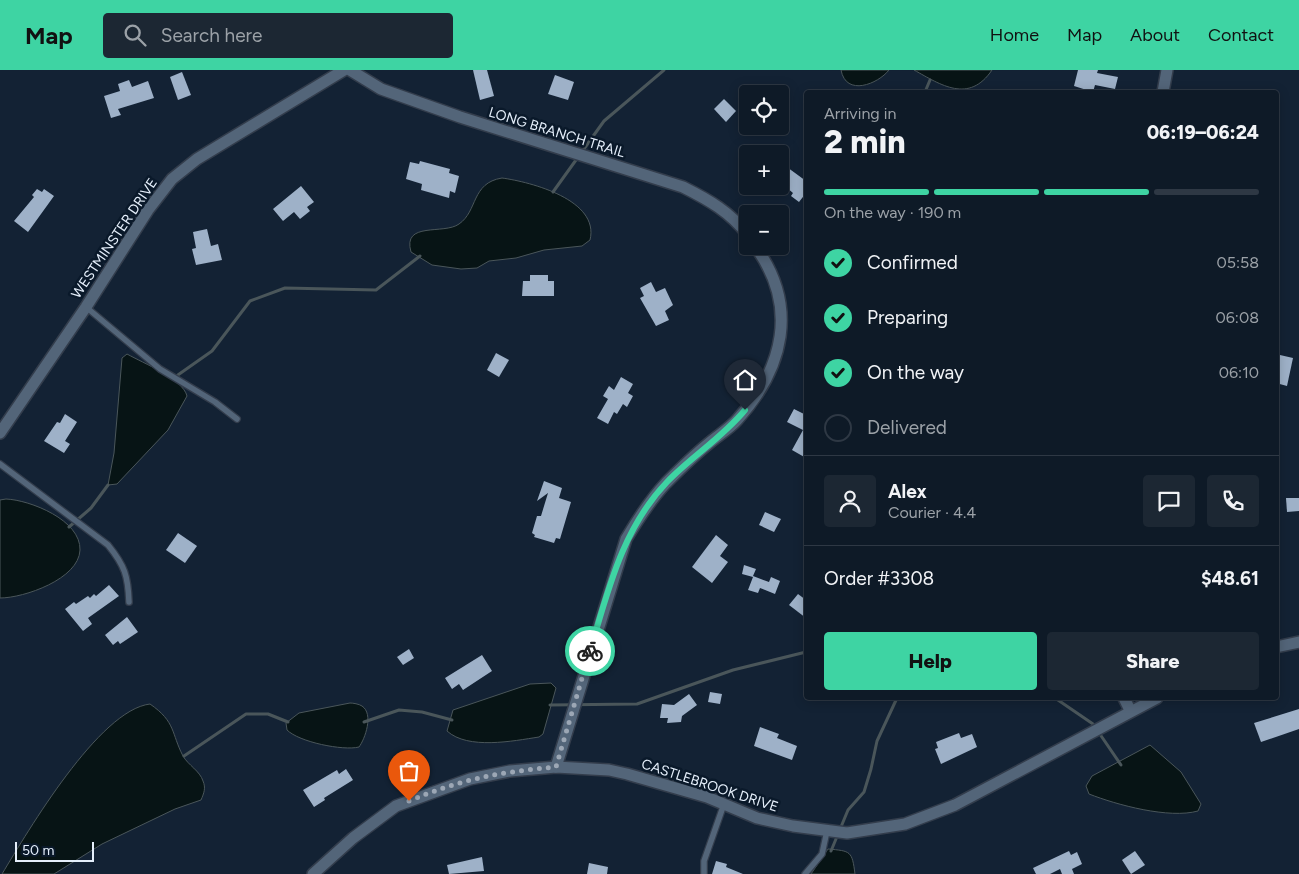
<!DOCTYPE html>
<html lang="en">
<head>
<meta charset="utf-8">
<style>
	:root { --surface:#0e1a27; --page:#1c2733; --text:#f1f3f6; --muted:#9ba1a7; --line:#2e3844; --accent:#3ed4a3 }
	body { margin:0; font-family:Figtree,sans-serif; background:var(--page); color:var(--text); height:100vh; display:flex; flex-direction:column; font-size:19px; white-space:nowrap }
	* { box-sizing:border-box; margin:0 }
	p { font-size:16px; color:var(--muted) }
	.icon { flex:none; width:28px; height:28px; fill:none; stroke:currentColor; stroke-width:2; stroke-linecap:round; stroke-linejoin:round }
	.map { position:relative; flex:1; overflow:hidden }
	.side { position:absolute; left:804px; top:20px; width:475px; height:610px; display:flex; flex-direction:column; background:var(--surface); border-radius:5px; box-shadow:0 2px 12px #0003,0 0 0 1px var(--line) }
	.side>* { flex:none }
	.buttons { position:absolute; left:739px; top:15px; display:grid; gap:10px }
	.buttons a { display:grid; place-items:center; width:50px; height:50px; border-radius:5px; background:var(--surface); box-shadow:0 2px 12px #0003,0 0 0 1px var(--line); font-size:25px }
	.scale { position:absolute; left:15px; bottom:12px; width:79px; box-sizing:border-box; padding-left:5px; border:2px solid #e5effb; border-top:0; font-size:14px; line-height:18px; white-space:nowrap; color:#e5effb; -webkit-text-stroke:4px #0a192a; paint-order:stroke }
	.pin { position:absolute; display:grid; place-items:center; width:42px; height:42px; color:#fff; margin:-51px -21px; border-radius:50% 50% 50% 0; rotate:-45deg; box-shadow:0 0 5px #0007 }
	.pin .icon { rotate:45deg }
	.courier { position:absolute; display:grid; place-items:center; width:50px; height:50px; margin:-25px; border:4px solid #3ed4a3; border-radius:50%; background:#fff; color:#222; box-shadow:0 1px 6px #0007 }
	.summary em { font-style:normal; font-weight:800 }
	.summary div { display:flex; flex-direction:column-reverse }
	.summary { display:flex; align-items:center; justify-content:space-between; height:85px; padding:0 20px }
	h1 { font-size:32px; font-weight:800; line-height:38px }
	.bar { display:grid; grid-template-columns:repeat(4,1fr); gap:8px 5px; align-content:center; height:60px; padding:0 20px }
	.bar i { height:6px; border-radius:4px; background:var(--line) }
	.bar .active { background:var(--accent) }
	.bar p { grid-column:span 4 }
	.line { display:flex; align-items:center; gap:12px; padding:0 20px; border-top:1px solid var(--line) }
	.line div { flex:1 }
	.round { display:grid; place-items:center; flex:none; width:52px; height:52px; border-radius:5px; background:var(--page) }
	ol { padding:0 20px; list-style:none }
	li { display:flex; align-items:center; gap:15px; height:55px }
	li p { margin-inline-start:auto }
	li .icon { padding:5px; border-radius:50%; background:var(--accent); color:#111; stroke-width:4 }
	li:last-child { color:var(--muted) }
	li i { width:28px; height:28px; border:2px solid var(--line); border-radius:50% }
	.button { display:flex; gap:10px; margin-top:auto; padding:10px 20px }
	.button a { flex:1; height:58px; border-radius:5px; background:var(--accent); color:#111; font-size:20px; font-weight:800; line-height:58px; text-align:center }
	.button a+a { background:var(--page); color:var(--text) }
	header { display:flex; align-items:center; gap:30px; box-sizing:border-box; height:70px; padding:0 25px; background:var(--accent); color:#111 }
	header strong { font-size:24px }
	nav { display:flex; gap:28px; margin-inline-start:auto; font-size:18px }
	.search { width:350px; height:45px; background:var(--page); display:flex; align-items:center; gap:12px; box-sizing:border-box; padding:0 18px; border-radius:5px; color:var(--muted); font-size:19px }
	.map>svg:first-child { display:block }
</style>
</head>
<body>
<header>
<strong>Map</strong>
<div class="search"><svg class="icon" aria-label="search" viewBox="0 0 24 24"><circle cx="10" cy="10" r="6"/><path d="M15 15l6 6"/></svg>Search here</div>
<nav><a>Home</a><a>Map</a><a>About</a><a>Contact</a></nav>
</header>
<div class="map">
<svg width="1299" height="804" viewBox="0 0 1299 804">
	<rect width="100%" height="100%" fill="#132234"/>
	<g fill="#071415" stroke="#4a565a">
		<path d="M841 0H889C878 14 846 27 841 0Z"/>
		<path d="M914 0H992C969 34 941 15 914 0Z"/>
		<path d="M502 108C531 112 600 130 590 170L582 176 544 180 516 188 489 191 477 198 461 199 432 195 411 182C402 151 444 165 459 154 478 141 471 113 502 108Z"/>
		<path d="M127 284C143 293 183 309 187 326L168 360 117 414 108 415 114 383 122 288Z"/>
		<path d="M6 429C30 430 81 450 80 480 79 509 24 528 0 528V430Z"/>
		<path d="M551 613 556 618 543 664 539 667C513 671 468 680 447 661L453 640 530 614Z"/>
		<path d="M350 633C353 633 359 634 362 636 374 644 365 669 359 677 343 681 299 672 287 660L286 653 299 643Z"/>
		<path d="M150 634C176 652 171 663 183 686 188 695 200 701 203 711 206 718 204 723 201 730L175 739 102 774 54 804H2C28 761 99 640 150 634Z"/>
		<path d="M1150 675 1181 702 1201 734 1198 741C1169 749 1117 735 1089 724L1086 716 1092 706Z"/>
		<path d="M828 779C851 781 852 781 855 804H811Z"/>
	</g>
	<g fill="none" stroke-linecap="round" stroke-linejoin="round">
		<g stroke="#4a565a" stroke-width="3">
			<path d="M925 22 930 10"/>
			<path d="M553 122 604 51 664 0"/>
			<path d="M175 307 212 281 250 231 285 218 376 220 420 186"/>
			<path d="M69 457 91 438 108 415"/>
			<path d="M1055 628 1093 654 1121 695"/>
			<path d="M550 635 637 634 733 600 806 582"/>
			<path d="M364 652 399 640 422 642 452 650"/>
			<path d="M184 686 246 644H268L288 652"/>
			<path d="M831 781 848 740 864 722 871 699 877 671 897 628"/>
		</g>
	</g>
	<g fill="#9eb1c8">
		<path d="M473 0H487L494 26 480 30Z"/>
		<path d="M1078 0H1098L1097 3 1118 7 1115 19 1095 15 1093 22 1074 16Z"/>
		<path d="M182 2 191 25 178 30 170 7Z"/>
		<path d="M555 5 574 12 568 30 548 24Z"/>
		<path d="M129 10 132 17 148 11 154 28 118 39 121 45 111 48 104 26 120 21 118 14Z"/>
		<path d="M724 29 736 41 726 52 714 39Z"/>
		<path d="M420 91 450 99 449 103 459 106 455 123 450 121 449 128 421 120 422 114 406 109 410 92 419 94Z"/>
		<path d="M780 92 806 111V123L799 132 791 126 793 123 780 112Z"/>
		<path d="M301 116 314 132 307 137 310 141 300 149 294 142 283 151 273 139Z"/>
		<path d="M37 119 42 122 44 119 54 126 28 162 14 151 34 127 32 125Z"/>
		<path d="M207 159 211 176 218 174 222 190 196 195 192 179 196 178 193 162Z"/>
		<path d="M530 205H548V211H554V226H522L523 211H530Z"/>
		<path d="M651 212 656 222 665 218 673 235 665 241 669 250 656 256 640 228 644 226 640 218Z"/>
		<path d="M496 283 509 290 499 307 487 300Z"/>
		<path d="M1280 285 1293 288 1287 316 1276 313Z"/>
		<path d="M621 307 633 314 628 323 633 326 627 337 623 334 617 344 614 342 608 354 597 348 608 329 603 326 609 316 614 320Z"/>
		<path d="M794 339 806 345V388L792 380 803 360 787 352Z"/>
		<path d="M65 344 77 352 65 371 70 374 64 383 44 371 57 352 60 353Z"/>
		<path d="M544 411 562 418 559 428 571 432 560 469 556 468 554 473 534 467 535 465 532 463 537 446H541L548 423 537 431Z"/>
		<path d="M1286 428H1299V441L1287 442Z"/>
		<path d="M765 442 781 449 774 462 759 455Z"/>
		<path d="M178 463 197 476 185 493 166 480Z"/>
		<path d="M716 465 728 475 720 486 728 492 712 513 692 497Z"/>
		<path d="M744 495 756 499 753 506 769 512 771 507 780 511 775 524 760 518 758 523 748 520 753 507 742 504Z"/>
		<path d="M109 515 119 526 88 548 92 554 83 561 65 539 74 532 76 534 88 526 90 528 94 524 96 526Z"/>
		<path d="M798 524 806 530V548L789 535Z"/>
		<path d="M127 547 138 562 120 574 118 571 113 575 105 565Z"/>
		<path d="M409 579 414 588 403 595 397 587Z"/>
		<path d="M482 585 492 601 463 620 459 614 452 619 445 608Z"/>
		<path d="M710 622 722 624 720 634 708 632Z"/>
		<path d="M689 624 697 635 682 646 681 652 667 653 668 648H660L662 634 674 635Z"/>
		<path d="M1299 639V659L1261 672 1254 653Z"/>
		<path d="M760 657 779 664 777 668 797 676 792 690 754 676Z"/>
		<path d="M959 663 961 668 972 664 977 677 941 694 935 679 938 678 936 672Z"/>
		<path d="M346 699 353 710 324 728 325 730 314 737 303 720 337 700 339 704Z"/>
		<path d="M1069 781 1071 785 1077 782 1082 794 1072 799 1074 804H1062L1060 799 1050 804H1036L1033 798Z"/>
		<path d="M1135 781 1145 795 1131 804 1122 790Z"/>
		<path d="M482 787 484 801 449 804 447 795Z"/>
		<path d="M716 791 727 794 726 797 743 804H712Z"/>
		<path d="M589 793 608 797 607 804H587Z"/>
	</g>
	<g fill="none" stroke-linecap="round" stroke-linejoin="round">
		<g stroke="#333d4c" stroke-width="8">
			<g id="lane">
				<path d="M86 237 160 299 215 332 237 349"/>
				<path d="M0 394 108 475C125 496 128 506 129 532"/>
				<path d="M704 804V791L724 734"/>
				<path d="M805 804 822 784 827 761"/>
			</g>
		</g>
		<g stroke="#333d4c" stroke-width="14">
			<g id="street">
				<path d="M350 0 381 19 460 47 683 117C709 130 730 142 748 165"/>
				<path d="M1163 22 1167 0"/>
				<path d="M0 363 86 237 148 140 172 109 197 89 344 0"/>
				<path d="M1276 577 1299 572"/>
				<path d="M1124 628 1130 640"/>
				<path d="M556 697 626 469C638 449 650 430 666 413 679 400 693 386 708 374 717 366 729 359 737 350 784 298 799 236 755 176"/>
				<path d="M313 804 353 768 396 736 470 709 510 701 556 697 609 700 627 704 707 727 757 748 793 756 847 763 905 754 955 735 1157 628"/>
			</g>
		</g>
		<use href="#lane" stroke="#536579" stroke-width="5.5"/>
		<use href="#street" stroke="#536579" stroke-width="11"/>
	</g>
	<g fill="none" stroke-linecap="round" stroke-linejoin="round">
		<path stroke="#9ca7b5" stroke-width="5" stroke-dasharray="0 9" d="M409 731C462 709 499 702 556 697L590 581"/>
		<path stroke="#3ed4a3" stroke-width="6" d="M590 581C608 521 622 459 667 412 691 387 723 367 745 340"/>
	</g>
	<g text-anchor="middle" stroke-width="5" stroke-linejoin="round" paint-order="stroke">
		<g font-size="14" fill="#e5effb" stroke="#0a192a">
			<text transform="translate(557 62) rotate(17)" y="5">LONG BRANCH TRAIL</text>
			<text transform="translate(114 168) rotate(-56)" y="5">WESTMINSTER DRIVE</text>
			<text transform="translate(710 715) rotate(18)" y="5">CASTLEBROOK DRIVE</text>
		</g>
	</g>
</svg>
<div class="buttons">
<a><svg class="icon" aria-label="locate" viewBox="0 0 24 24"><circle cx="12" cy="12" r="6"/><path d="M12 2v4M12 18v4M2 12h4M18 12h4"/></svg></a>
<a>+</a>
<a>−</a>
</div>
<div class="scale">50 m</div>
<div class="pin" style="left:409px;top:731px;background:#ea580c"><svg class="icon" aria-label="bag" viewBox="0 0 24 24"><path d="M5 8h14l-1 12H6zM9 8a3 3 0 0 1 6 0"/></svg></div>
<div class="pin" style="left:745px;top:340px;background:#1f2937"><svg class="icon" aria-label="home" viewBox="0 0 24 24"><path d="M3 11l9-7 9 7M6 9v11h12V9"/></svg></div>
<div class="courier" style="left:590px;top:581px"><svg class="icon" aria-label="bike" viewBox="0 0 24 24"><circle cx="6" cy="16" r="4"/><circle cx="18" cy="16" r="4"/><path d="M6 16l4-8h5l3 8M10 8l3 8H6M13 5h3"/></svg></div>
<section class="side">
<div class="summary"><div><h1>2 min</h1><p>Arriving in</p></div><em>06:19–06:24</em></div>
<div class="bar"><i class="active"></i><i class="active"></i><i class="active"></i><i></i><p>On the way · 190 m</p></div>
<ol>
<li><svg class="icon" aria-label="check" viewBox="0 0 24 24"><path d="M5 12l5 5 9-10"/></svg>Confirmed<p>05:58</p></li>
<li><svg class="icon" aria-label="check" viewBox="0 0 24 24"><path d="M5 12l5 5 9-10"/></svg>Preparing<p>06:08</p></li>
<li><svg class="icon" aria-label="check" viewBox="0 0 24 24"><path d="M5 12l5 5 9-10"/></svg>On the way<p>06:10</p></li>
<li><i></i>Delivered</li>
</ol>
<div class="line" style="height:90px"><a class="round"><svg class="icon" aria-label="person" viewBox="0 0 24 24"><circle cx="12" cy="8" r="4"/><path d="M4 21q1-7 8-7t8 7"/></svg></a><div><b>Alex</b><p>Courier · 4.4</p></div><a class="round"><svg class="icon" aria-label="chat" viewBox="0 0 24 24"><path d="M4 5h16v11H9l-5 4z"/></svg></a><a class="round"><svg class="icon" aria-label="phone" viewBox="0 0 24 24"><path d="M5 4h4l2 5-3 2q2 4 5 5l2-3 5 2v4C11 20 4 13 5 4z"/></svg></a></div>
<div class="line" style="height:65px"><div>Order #3308</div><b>$48.61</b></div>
<div class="button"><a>Help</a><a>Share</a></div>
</section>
</div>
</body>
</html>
